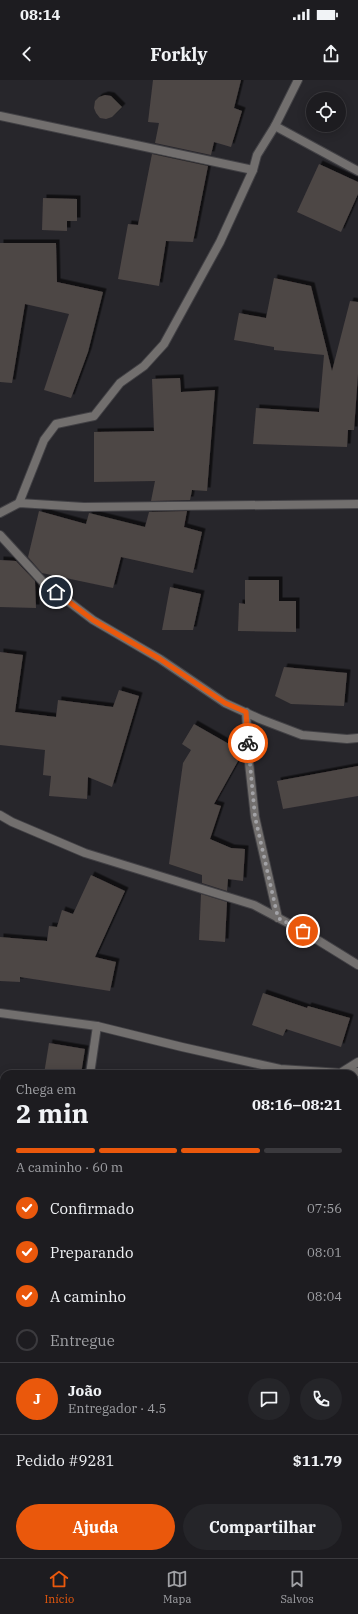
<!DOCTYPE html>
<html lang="pt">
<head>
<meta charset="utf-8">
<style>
	:root { --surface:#1d1c20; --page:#252529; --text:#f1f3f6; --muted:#a0a1a5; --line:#3b3a3e; --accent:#ea580c }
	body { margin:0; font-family:"IBM Plex Serif",serif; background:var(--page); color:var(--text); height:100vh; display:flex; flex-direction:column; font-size:15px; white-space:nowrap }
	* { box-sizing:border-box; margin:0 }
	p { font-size:13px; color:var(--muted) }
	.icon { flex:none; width:22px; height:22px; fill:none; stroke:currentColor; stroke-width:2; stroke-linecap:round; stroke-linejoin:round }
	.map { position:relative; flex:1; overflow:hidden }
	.sheet { position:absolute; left:0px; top:990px; width:358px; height:488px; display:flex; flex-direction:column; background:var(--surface); border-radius:12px 12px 0 0; box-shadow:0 2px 10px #0003,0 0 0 1px var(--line) }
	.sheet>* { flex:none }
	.controls { position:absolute; left:306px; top:12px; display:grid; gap:8px }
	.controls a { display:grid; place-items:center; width:40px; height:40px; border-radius:50%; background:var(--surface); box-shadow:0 2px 10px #0003,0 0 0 1px var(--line); font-size:20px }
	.pin { position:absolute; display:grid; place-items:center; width:34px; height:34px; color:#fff; margin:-17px; border:2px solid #fff; border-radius:50%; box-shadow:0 1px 4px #0007 }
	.courier { position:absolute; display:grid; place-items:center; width:40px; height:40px; margin:-20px; border:3px solid #ea580c; border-radius:50%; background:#fff; color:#222; box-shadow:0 1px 5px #0007 }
	.overview em { font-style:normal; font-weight:800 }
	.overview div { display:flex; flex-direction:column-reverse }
	.overview { display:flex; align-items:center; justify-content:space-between; height:68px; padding:0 16px }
	h1 { font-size:26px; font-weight:800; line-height:30px }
	.bar { display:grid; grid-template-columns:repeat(4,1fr); gap:6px 4px; align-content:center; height:48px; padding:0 16px }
	.bar i { height:5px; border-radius:3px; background:var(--line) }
	.bar .selected { background:var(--accent) }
	.bar p { grid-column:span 4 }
	.line { display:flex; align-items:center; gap:10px; padding:0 16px; border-top:1px solid var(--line) }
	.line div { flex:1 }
	.round { display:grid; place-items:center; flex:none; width:42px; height:42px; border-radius:21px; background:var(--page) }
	ol { padding:0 16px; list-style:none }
	li { display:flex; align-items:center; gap:12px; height:44px }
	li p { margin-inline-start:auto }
	li .icon { padding:4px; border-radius:50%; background:var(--accent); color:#fff; stroke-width:4 }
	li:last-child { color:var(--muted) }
	li i { width:22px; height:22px; border:2px solid var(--line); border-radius:50% }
	.action { display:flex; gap:8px; margin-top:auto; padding:8px 16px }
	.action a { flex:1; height:46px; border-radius:24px; background:var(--accent); color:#fff; font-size:16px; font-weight:800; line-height:46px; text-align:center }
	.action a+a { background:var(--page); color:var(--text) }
	.status { display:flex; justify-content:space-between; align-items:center; height:28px; padding:0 20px; background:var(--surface); direction:ltr }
	.status svg { height:11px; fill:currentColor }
	header { display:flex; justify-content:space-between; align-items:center; height:52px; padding:0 16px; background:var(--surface); font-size:18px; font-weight:800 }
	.tabs { display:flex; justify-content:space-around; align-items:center; height:56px; border-top:1px solid var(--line); background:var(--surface); font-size:11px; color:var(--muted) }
	.tabs a { display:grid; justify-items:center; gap:2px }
	.tabs .selected { color:var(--accent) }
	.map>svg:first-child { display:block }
</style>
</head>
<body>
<div class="status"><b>08:14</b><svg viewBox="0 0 49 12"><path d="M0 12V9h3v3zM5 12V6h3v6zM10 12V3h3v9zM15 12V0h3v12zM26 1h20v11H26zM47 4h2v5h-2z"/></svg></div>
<header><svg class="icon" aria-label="back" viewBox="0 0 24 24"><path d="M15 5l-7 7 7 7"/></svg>Forkly<svg class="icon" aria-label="share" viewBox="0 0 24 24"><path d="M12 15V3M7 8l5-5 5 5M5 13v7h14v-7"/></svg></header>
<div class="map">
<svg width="358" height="1478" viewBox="0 0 358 1478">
	<defs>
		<filter id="shadow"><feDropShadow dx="3.5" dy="-3.5" stdDeviation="0" flood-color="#0009"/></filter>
	</defs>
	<rect width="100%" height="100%" fill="#27262b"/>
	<g fill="#4d4645" filter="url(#shadow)">
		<path d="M153 0H241L234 28 242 31 231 67 214 62 211 75 155 63 159 43 148 42Z"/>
		<path d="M105 15 111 16 122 27 112 37 106 39 100 38 96 33 94 28 95 21 99 17Z"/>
		<path d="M152 74 208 86 193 162 166 161 159 206 118 199 128 144 138 145Z"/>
		<path d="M319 84 358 102V114L341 152 297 132Z"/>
		<path d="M43 118 77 119V141H67V151L42 150Z"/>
		<path d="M0 163H56L57 202 103 212 88 272 71 318 44 310 69 234 25 224 12 303 0 302Z"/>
		<path d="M274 198 311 206 332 291 350 221 358 222V294L354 350H348L347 367 253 364 256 328 319 332 324 275 274 270V267L234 260 239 233 266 238Z"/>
		<path d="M180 298 181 312 215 310 207 411 192 410 190 420 151 421 155 401 94 402V352L154 351 152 299Z"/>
		<path d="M39 431 86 444 89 433 145 447 149 432 187 431 184 447 202 452 193 493 121 477 113 508 42 493 28 477Z"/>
		<path d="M0 480 16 481 35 501 36 528 0 527Z"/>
		<path d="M245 500H279V521H296V552L238 551 239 523 245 524Z"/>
		<path d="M170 507 201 514 193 550H162Z"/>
		<path d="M0 572 23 575 15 632 56 637 58 620 113 627 119 610 139 616 112 707 88 697 87 719 49 716 51 696 43 695 45 670 0 665Z"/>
		<path d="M284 587 347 593 344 626 291 624 275 616Z"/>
		<path d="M194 644 243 672 214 724 221 726 210 759 231 768 245 769 243 801 228 799 227 811 202 803V795L169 784 183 683 191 670 182 664Z"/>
		<path d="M358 686V716L283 729 277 701Z"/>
		<path d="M91 795 125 811 95 877 116 882 110 911 20 897V902L0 901V857L47 861 49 846 57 847 62 830 73 834Z"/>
		<path d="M201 814 227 822 225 862 199 860Z"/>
		<path d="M263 913 307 928 308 926 350 938 341 967 286 949 283 956 252 945Z"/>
		<path d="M49 963 85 969 81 994H44Z"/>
	</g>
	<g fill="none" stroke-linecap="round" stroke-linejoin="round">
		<g stroke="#424145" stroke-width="10">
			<g id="street">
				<path d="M0 36 253 90"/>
				<path d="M275 46 358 91"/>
				<path d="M19 423 44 360 56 344 94 336 120 303 144 286 164 264 220 162 253 90 257 75 275 46 298 0"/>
				<path d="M0 433 19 423 84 427 358 424"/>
				<path d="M0 455 44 503 93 540 160 579 225 623 260 639 302 655 347 659 358 658"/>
				<path d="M246 632 249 683 255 737 278 838"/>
				<path d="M0 735 12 742 85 773 254 825 303 851 358 885"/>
				<path d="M0 933 97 946 182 967 280 989 341 993 358 992"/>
				<path d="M342 992 358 982"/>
				<path d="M90 994 97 946"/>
				<path d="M0 1249H4"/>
				<path d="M354 1407 356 1421 354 1439"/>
				<path d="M354 1441 358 1451"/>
				<path d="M336 1478 338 1474"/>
			</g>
		</g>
		<use href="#street" stroke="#726f6e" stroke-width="8"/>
	</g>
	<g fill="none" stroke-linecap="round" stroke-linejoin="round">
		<path stroke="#a2a2a6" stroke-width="4" stroke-dasharray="0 7.2" d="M248 663 255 737 278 838 303 851"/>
		<path stroke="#ea580c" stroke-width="5" d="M56 512 93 540 160 579 225 623 246 632 248 663"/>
	</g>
</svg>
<div class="controls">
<a><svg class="icon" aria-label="locate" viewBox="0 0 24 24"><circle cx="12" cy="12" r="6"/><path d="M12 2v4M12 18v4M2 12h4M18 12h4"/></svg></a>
</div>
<div class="pin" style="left:303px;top:851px;background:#ea580c"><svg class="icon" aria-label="bag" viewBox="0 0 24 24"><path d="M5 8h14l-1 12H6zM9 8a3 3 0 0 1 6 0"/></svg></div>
<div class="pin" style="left:56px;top:512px;background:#1f2937"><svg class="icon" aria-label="home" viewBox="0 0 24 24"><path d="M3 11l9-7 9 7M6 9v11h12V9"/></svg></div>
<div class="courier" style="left:248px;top:663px"><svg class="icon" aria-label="bike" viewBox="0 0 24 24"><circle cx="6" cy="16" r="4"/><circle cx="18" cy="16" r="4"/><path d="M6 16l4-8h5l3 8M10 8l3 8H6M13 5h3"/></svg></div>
<section class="sheet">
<div class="overview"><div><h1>2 min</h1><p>Chega em</p></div><em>08:16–08:21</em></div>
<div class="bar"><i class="selected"></i><i class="selected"></i><i class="selected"></i><i></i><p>A caminho · 60 m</p></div>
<ol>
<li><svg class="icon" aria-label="check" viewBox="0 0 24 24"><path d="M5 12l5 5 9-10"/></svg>Confirmado<p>07:56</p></li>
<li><svg class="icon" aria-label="check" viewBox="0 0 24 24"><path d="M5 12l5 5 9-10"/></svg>Preparando<p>08:01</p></li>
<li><svg class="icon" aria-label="check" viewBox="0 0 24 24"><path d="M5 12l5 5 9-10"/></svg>A caminho<p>08:04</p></li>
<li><i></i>Entregue</li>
</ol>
<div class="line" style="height:72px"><b class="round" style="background:var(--accent);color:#fff">J</b><div><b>João</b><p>Entregador · 4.5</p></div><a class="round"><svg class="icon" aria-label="chat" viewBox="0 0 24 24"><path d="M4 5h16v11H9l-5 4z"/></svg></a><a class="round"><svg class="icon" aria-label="phone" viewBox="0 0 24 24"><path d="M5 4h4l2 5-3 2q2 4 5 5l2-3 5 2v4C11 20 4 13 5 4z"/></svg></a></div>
<div class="line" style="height:52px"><div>Pedido #9281</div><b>$11.79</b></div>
<div class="action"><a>Ajuda</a><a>Compartilhar</a></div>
</section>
</div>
<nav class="tabs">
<a class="selected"><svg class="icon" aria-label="home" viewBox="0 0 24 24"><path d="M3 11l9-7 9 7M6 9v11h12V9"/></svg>Início</a>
<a><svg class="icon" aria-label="map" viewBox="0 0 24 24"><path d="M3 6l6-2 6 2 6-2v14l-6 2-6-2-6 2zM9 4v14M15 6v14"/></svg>Mapa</a>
<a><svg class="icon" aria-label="saved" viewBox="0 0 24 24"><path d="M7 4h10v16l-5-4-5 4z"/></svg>Salvos</a>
</nav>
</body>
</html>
